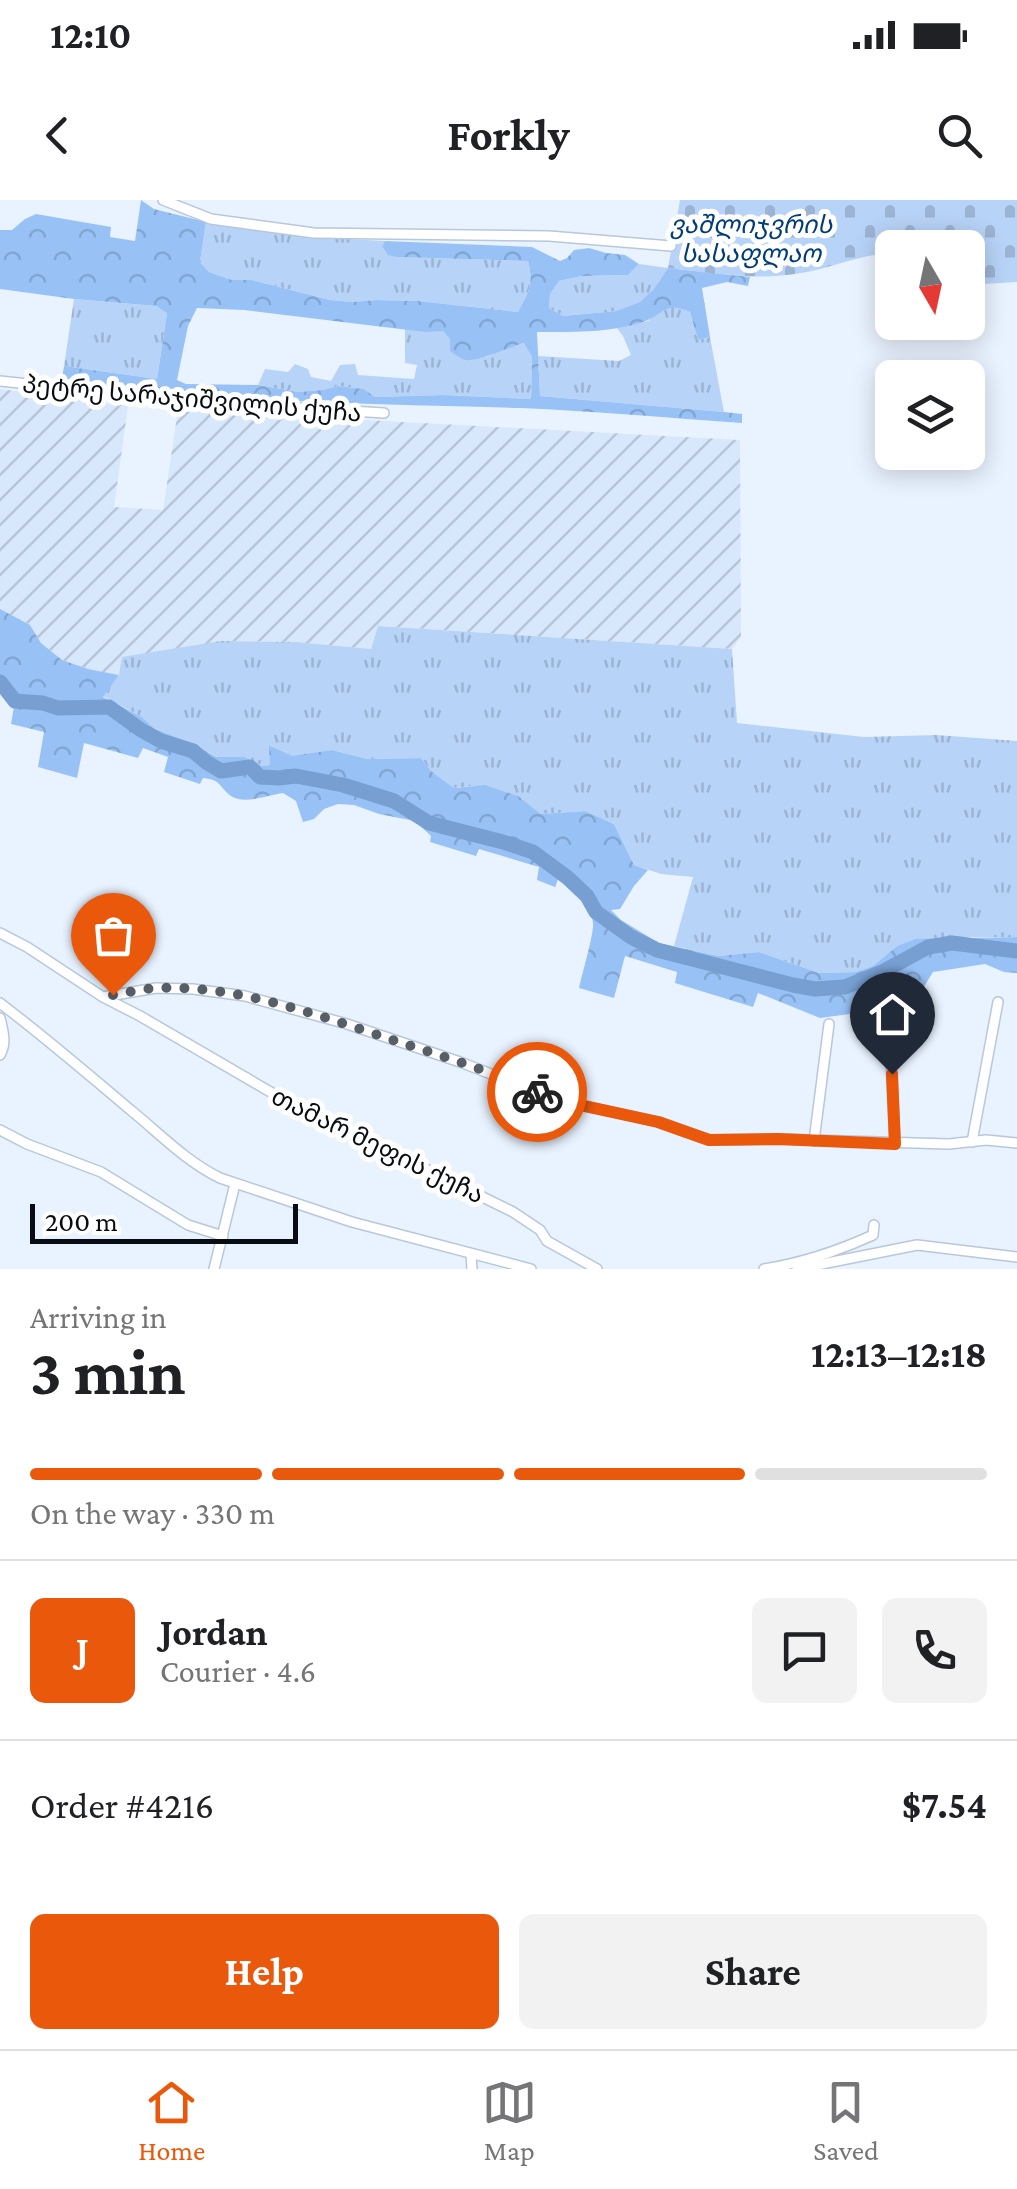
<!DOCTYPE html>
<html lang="en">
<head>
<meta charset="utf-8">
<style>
	:root { --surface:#fff; --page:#f2f2f2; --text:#202124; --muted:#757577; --line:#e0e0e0; --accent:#ea580c }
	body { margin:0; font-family:"Crimson Pro","Noto Sans Georgian",serif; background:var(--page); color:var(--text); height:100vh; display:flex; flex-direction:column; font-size:38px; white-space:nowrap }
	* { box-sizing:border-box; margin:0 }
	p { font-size:32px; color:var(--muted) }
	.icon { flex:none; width:55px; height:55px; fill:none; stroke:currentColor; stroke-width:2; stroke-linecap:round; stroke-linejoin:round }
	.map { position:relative; height:1069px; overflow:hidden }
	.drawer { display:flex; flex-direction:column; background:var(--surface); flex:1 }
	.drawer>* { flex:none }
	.needle { width:65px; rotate:171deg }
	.buttons { position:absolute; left:875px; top:30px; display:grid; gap:20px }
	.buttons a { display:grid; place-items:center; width:110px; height:110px; border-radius:15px; background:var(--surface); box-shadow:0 5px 25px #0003; font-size:50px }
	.scale { position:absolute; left:30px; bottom:25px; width:268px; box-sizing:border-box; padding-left:10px; border:5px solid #080d14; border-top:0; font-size:28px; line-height:35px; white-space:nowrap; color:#080d14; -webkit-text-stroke:8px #fff; paint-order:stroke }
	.pin { position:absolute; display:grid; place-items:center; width:85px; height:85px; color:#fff; margin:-102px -42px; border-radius:50% 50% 50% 0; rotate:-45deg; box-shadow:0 0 10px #0007 }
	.pin .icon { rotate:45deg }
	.courier { position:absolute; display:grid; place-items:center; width:100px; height:100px; margin:-50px; border:8px solid #ea580c; border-radius:50%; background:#fff; color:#222; box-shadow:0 2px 12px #0007 }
	.headline em { font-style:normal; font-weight:700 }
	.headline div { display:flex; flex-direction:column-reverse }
	.headline { display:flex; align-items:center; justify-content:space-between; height:170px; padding:0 30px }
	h1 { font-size:65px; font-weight:700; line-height:75px }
	.bar { display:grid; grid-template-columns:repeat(4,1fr); gap:15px 10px; align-content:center; height:120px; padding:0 30px }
	.bar i { height:12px; border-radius:8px; background:var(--line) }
	.bar .selected { background:var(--accent) }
	.bar p { grid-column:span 4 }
	.line { display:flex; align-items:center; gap:25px; padding:0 30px; border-top:2px solid var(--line) }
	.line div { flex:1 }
	.round { display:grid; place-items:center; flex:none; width:105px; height:105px; border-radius:15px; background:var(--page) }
	.primary-button { display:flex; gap:20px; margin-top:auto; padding:20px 30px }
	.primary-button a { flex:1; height:115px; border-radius:15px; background:var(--accent); color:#fff; font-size:40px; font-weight:700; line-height:115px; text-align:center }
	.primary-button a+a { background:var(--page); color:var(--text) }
	.status { display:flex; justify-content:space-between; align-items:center; height:70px; padding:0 50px; background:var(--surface); direction:ltr }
	.status svg { height:28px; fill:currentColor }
	header { display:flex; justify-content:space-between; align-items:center; height:130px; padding:0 30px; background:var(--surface); font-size:45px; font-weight:700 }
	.tabs { display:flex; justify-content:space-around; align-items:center; height:140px; border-top:2px solid var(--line); background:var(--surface); font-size:28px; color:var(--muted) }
	.tabs a { display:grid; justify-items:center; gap:5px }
	.tabs .selected { color:var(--accent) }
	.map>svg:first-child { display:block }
</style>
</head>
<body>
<div class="status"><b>12:10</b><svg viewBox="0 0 49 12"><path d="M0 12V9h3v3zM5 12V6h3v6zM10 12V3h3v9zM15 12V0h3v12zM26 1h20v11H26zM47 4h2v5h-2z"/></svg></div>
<header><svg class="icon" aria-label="back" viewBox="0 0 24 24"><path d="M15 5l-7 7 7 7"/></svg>Forkly<svg class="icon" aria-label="search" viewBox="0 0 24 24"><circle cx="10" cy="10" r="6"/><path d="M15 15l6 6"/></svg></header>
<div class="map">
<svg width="1017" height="1069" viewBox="0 0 1017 1069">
	<defs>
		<pattern id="industrial-furrows" width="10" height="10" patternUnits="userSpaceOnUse" patternTransform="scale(2.5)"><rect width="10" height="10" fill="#d7e7fc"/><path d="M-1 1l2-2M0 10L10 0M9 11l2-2" fill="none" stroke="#b7c5d7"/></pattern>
		<pattern id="grass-tufts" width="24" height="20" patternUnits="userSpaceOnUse" patternTransform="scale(2.5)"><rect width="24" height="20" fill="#b7d3f7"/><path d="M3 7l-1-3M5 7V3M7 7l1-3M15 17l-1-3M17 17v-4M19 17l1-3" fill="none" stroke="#9cb4d3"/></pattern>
		<pattern id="forest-crowns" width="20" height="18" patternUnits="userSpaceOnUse" patternTransform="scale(2.5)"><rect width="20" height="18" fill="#98c2f6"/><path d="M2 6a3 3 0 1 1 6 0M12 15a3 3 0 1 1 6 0" fill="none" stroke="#82a6d2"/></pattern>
		<pattern id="cemetery-stones" width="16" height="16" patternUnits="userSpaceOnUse" patternTransform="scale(2.5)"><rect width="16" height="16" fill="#b7d3f7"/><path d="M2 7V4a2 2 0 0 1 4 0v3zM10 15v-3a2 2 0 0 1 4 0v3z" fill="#9cb4d3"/></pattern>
	</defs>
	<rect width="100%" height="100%" fill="#e9f3ff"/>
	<path fill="url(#industrial-furrows)" d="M0 189 128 206 114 307 163 310 178 210 740 240 741 437 732 449 379 426 371 449 295 442 221 441 119 475 88 469 62 460 41 443 30 425 0 409Z"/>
	<g fill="url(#grass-tufts)">
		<path d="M206 22 307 37 385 41 382 46 397 57 528 61C534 85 529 91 518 112L418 101 376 100 352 102 330 100 252 80H232L209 72 200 62Z"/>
		<path d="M639 64 668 68 653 90 641 102 616 111 563 116 549 108 550 94 559 81 582 76 628 75Z"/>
		<path d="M74 99 156 106 167 113 157 179 64 166Z"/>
		<path d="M677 106 690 112 698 140 710 137 724 212 540 196 538 156 619 161 631 155 623 136 617 128 648 121 663 109Z"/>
		<path d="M405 128 443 131 450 138 486 157 502 149 525 143 532 157 531 199 443 195 375 197 364 189 338 186 322 190 299 192 258 185 265 169 288 172 295 164 308 169 311 177 331 181 340 165 355 164 358 175 414 179 417 165 405 163Z"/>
		<path d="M378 426 732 449 737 523 864 537 936 535 1017 541V737H940L897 746 873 766 856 772 819 773 759 752 718 756 674 746 693 677 661 674 634 665 614 624 585 611 541 614C512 591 492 582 454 588L431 571 421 558 368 559 332 550 292 557 270 545 271 565 262 566 245 557H218L187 541 155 529 142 517 103 496 119 475 122 457 221 441 295 442 371 449Z"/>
	</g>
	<g fill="url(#forest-crowns)" fill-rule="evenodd">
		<path d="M141 0 154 9 206 22 200 62 209 72 232 80H252L330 100 352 102 376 100 418 101 518 112C529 91 534 85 528 61L397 57 388 55 382 46 385 41 532 47 560 61 567 58 574 50 589 48 606 53 625 55 639 64 628 75 582 76 559 81 550 94 549 108 563 116 616 111 640 102 653 90 668 68 750 77 748 86 727 82 702 88 710 137 698 140 690 112C663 100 663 117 640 123 606 133 572 132 537 132L540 196 724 212 742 214V223C668 218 594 211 520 208 386 204 254 204 121 186L114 189 61 185 64 166 157 179 167 113 156 106 74 99 0 89V30H12L25 19 36 14 111 27 110 37 135 41ZM197 108 244 110 425 132 443 131 450 139V151C455 154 460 159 466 160 477 162 510 147 524 143L532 157 531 199 443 195 375 197 364 189 338 186 322 190 299 192 258 185 186 184 177 180 188 126Z"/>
		<path d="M0 409 30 425 41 443 62 460 88 469 119 475 103 497 142 517 155 529 187 541 217 557H245L262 566 270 565 269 545 292 556 332 550 368 559 421 558 431 571 454 588 485 585 518 596 541 614 585 611 614 624 634 665 648 670 634 686 620 709 611 710 621 720 659 743 718 756 759 752 819 773 856 772 873 766 897 746 916 739 1017 737V773L1004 772 985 764 933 772 912 806 909 820 874 822 872 811 820 818 758 793 753 807 675 783 677 772 625 756 614 798 579 788C582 774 594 734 593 723 591 703 572 688 559 677L555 687 537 680 539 667 479 649 476 656 430 642 431 636 415 621 379 614 354 605 338 604 324 609 314 619 303 622 296 601 283 593C268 595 244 605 231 596 218 586 222 580 203 578L200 584 164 572 168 557 143 548 138 558 84 543 77 578 38 567 44 532 11 524 14 506 0 491Z"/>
	</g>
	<path fill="url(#cemetery-stones)" d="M680 0H1017V82L968 85V48H892V54C866 52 830 69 801 73 756 81 712 73 668 68Z"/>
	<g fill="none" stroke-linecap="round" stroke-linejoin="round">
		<path stroke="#779fd2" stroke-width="15" d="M0 482 15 501 43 503 58 508 109 507 141 530 161 541 193 551 206 562 221 571 250 567 260 577 279 578 296 576 343 585 394 601 429 623 503 642 533 652 568 678 587 696 596 712 631 737 657 750 793 785 815 789 845 787 882 772 928 747 952 743 1017 751"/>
		<g stroke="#b8c7db" stroke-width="12">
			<g id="minor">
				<path d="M163 0 211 19 314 33 549 36 671 46"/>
				<path d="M0 181 188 201 384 213"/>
				<path d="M0 733 27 747 103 797 140 816 329 926 393 953 513 1012 540 1030 547 1041 597 1069"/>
				<path d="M103 797 156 788 193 789 245 796 347 824 460 862 545 895 579 905 659 922 709 940 778 939 949 944 986 940 1017 943"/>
				<path d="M0 803C46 838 89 875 133 912 161 935 187 962 220 978L352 1022 531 1069"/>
				<path d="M0 818C3 831 7 843 0 855"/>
				<path d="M890 839 895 944"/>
				<path d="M0 930 27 944 101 972 188 1025 223 1036"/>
				<path d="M814 941 829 824"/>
				<path d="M972 942 998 802"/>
				<path d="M471 1054 472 1069"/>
				<path d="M214 1069 235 984"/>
				<path d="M764 1069C802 1063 838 1051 873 1035L874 1025"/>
				<path d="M797 1069 917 1045 1017 1057"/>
			</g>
		</g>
		<use href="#minor" stroke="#fff" stroke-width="9"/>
	</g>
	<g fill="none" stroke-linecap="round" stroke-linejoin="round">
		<path stroke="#575e66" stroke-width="10" stroke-dasharray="0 18" d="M113 795C128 793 144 788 159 788 241 785 322 817 399 842 445 857 492 872 537 892"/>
		<path stroke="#ea580c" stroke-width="12" d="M537 892 580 905 658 922 709 940 778 939 895 944 892 874"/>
	</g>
	<g text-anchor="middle" stroke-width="10" stroke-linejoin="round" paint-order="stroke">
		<g font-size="25" font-style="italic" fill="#003c78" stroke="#fff">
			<text x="751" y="33">ვაშლიჯვრის<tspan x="751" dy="29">სასაფლაო</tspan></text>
		</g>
		<g font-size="25" fill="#080d14" stroke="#fff">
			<text transform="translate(192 198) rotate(5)" y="9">პეტრე სარაჯიშვილის ქუჩა</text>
			<text transform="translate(378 945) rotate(26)" y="9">თამარ მეფის ქუჩა</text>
		</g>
	</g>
</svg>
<div class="buttons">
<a><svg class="needle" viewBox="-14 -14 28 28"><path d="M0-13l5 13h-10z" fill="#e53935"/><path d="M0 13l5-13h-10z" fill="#757577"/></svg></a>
<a><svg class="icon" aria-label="layers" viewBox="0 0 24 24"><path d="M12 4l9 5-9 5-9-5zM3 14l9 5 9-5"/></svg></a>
</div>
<div class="scale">200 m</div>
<div class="pin" style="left:113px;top:795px;background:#ea580c"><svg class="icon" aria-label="bag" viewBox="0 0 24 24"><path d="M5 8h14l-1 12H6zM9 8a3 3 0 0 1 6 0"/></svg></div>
<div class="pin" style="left:892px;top:874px;background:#1f2937"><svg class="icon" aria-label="home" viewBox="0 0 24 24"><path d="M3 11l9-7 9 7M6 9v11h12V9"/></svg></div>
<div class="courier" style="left:537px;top:892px"><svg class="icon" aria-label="bike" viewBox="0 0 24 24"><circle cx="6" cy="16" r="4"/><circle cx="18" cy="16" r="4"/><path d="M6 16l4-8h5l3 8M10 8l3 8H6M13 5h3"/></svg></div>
</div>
<section class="drawer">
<div class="headline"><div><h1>3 min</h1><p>Arriving in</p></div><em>12:13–12:18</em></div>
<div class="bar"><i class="selected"></i><i class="selected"></i><i class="selected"></i><i></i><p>On the way · 330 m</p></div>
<div class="line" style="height:180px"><b class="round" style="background:var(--accent);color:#fff">J</b><div><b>Jordan</b><p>Courier · 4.6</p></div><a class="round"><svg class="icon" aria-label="chat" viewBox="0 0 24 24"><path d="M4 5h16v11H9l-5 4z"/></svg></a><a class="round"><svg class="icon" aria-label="phone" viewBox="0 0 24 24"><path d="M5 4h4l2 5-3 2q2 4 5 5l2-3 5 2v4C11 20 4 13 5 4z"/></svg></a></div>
<div class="line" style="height:130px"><div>Order #4216</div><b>$7.54</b></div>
<div class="primary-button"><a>Help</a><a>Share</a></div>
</section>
<nav class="tabs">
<a class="selected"><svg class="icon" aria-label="home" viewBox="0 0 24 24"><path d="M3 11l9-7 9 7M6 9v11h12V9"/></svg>Home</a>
<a><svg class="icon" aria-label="map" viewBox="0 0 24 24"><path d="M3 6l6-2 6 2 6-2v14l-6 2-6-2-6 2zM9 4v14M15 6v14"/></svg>Map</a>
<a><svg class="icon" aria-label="saved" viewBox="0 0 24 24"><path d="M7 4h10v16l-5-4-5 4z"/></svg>Saved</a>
</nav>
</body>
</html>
